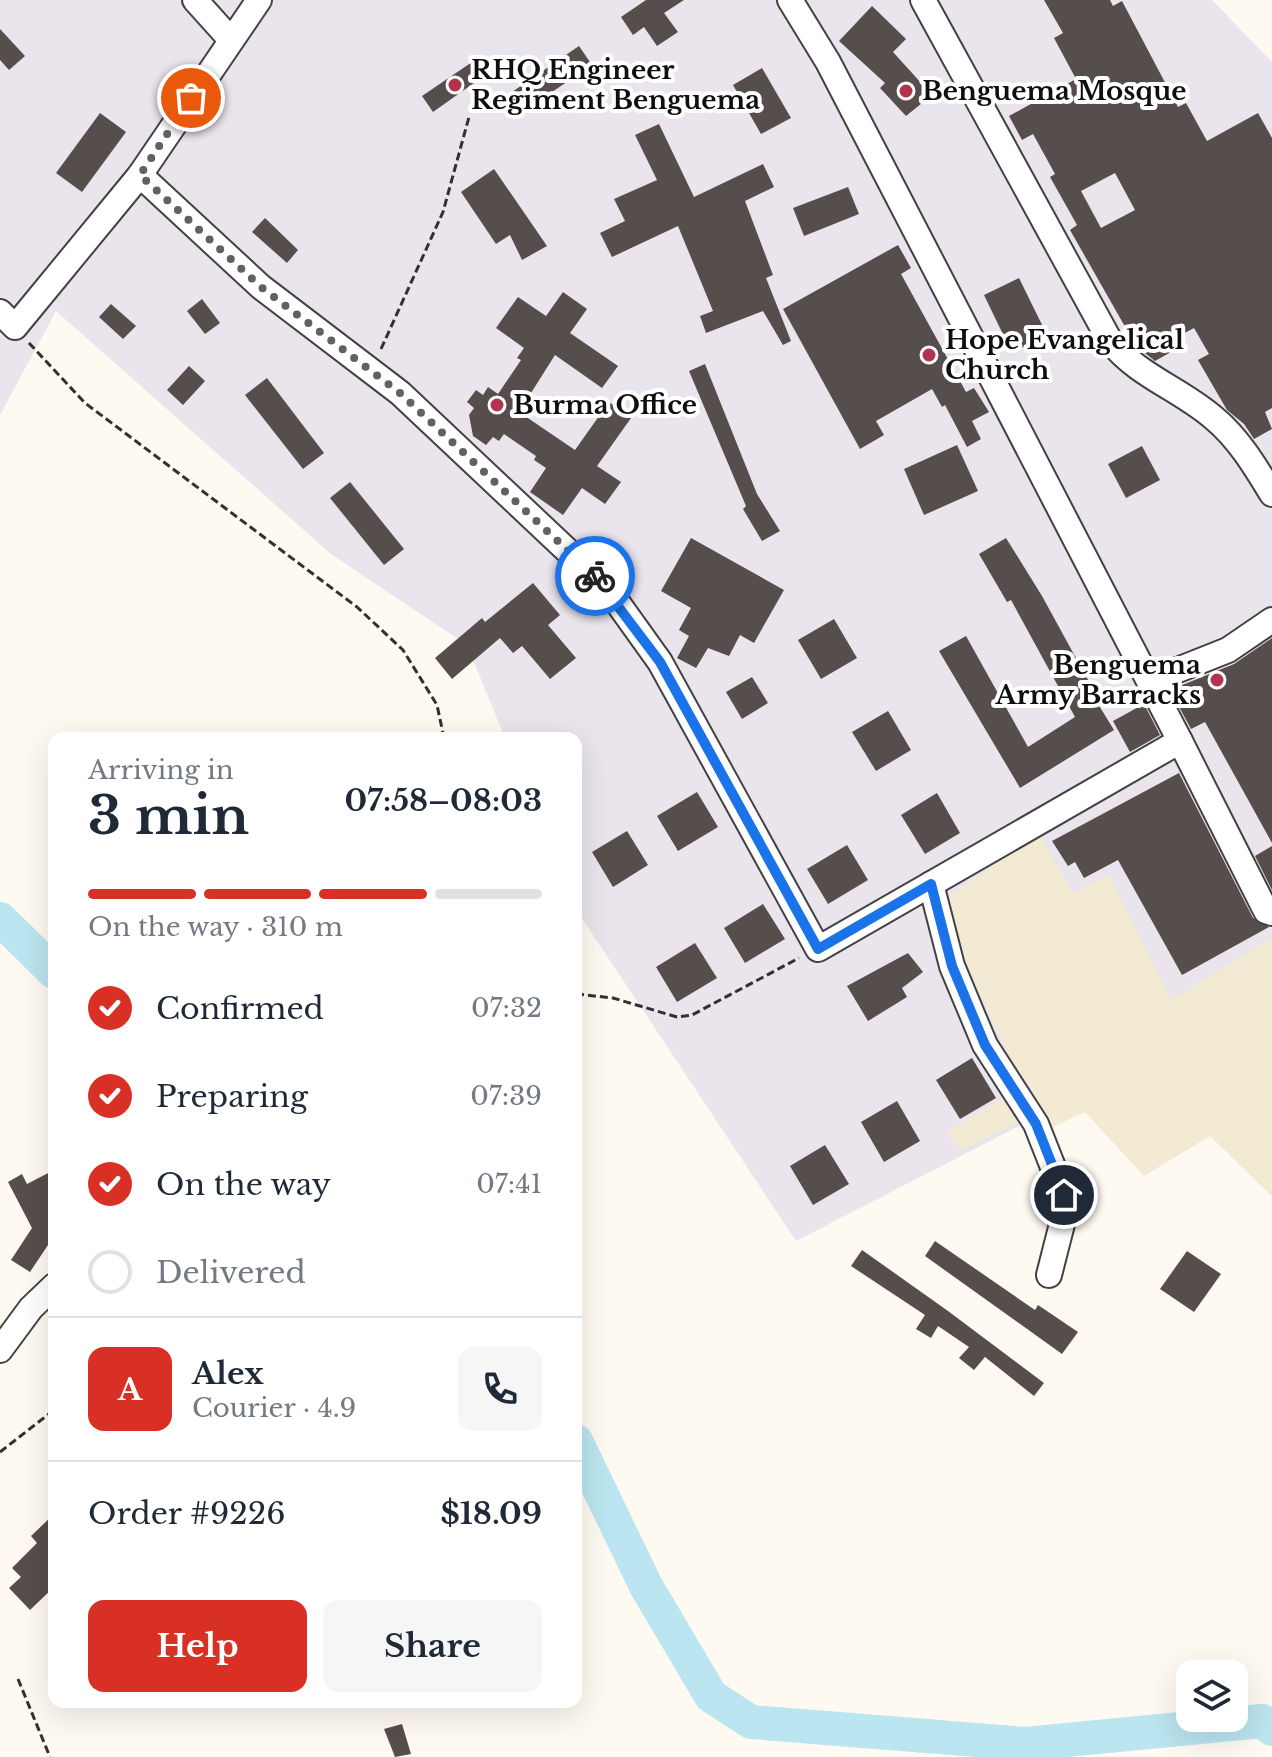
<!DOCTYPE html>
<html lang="en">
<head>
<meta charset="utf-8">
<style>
	:root { --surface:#fff; --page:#f6f6f7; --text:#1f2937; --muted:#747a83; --line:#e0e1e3; --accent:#d93025 }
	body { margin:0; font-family:"Libre Baskerville",serif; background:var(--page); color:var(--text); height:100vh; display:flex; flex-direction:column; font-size:30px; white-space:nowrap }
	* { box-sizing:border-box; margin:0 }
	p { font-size:26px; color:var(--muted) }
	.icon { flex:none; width:44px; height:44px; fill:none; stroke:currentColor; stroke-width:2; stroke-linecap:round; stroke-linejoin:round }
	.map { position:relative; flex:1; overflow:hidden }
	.panel { position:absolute; left:48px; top:732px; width:534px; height:976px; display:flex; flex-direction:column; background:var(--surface); border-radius:16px; box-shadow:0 8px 32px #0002 }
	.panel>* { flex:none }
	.fabs { position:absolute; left:1176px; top:1660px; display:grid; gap:16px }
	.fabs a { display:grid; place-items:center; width:72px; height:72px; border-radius:16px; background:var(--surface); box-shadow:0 8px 32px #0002; font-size:40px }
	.pin { position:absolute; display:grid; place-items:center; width:68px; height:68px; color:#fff; margin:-34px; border:4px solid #fff; border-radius:50%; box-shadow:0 2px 8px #0007 }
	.courier { position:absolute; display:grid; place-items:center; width:80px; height:80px; margin:-40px; border:6px solid #1a73e8; border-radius:50%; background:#fff; color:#222; box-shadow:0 2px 10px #0007 }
	.headline em { font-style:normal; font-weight:800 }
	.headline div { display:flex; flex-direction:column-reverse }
	.headline { display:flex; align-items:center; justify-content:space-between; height:136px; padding:0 40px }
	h1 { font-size:52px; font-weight:800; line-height:60px }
	.bar { display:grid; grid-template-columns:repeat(4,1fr); gap:12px 8px; align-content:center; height:96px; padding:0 40px }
	.bar i { height:10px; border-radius:6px; background:var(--line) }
	.bar .active { background:var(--accent) }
	.bar p { grid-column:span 4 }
	.line { display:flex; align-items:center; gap:20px; padding:0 40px; border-top:2px solid var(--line) }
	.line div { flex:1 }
	.round { display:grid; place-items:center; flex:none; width:84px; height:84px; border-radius:16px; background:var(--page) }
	ol { padding:0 40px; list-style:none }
	li { display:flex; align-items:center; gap:24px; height:88px }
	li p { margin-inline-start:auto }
	li .icon { padding:8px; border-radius:50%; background:var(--accent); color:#fff; stroke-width:4 }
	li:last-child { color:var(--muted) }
	li i { width:44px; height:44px; border:4px solid var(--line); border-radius:50% }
	.cta { display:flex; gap:16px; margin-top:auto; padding:16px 40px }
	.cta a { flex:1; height:92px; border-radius:16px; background:var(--accent); color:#fff; font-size:32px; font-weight:800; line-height:92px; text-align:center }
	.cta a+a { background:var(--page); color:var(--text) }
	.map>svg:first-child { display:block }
</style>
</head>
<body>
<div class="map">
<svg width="1272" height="1757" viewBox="0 0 1272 1757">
	<rect width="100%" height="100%" fill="#fef9f1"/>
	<path fill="#eae4ec" d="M0 0H1212L1272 62V976L1079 1095 796 1241 576 909V738H505L467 645 331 554 56 311 0 415Z"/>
	<path fill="#f2ead3" d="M1040 834 1072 893 1109 875 1171 1000 1272 938V1196L1210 1136 1144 1176 1085 1112 1050 1128 1037 1113 961 1150 946 1132 1022 1086 966 962 948 897Z"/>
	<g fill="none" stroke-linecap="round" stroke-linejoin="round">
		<g stroke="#bbe5f0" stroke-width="34">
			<path d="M0 919 54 972"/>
			<path d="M576 1441 646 1586 711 1696 751 1722 1026 1744 1262 1721 1272 1729"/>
		</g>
	</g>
	<g fill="#564e4c" fill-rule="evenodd">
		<path d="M646 0H684L664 13 678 32 657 46 644 27 633 35 621 17Z"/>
		<path d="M1044 0H1110L1113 6 1122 1 1178 107 1186 103 1207 141 1258 113 1272 138V408L1265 412 1272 429 1254 439 1244 424 1227 410 1198 360 1209 354 1194 328 1166 343 1171 352 1155 361 1136 346 1070 230 1077 225 1050 177 1055 174 1033 134 1022 140 1009 116 1076 79 1054 38 1063 33ZM1115 173 1135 210 1101 228 1081 191Z"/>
		<path d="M872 6 906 39 893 52 932 95 906 116 880 88 885 83 839 41Z"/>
		<path d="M0 29 25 56 9 70 0 60Z"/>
		<path d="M579 46 592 65 512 119 499 101Z"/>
		<path d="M478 58 488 73 433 112 422 96Z"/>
		<path d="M762 68 791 118 761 134 733 85Z"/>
		<path d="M100 113 126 132 82 192 56 173Z"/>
		<path d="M659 124 694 197 763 164 774 187 745 201 773 275 766 278 791 341 783 345 763 311 706 333 700 316 713 311 678 226 612 257 600 233 625 221 614 199 657 180 635 135Z"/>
		<path d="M494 169 547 246 522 260 510 235 496 244 461 192Z"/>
		<path d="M848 187 859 214 804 236 793 208Z"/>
		<path d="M265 218 298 250 287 263 252 232Z"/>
		<path d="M898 245 911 268 901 274 966 392 974 388 989 412 972 421 981 439 967 447 945 405 942 407 932 389 876 421 884 435 860 449 783 309Z"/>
		<path d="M1019 278 1047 335 1012 353 984 295Z"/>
		<path d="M563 292 587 309 570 333 618 366 602 388 555 355 519 412 575 450 609 402 631 418 597 466 621 482 605 504 582 488 563 515 530 492 546 468 534 460 536 456 504 434 499 441 493 437 486 445 473 436 469 415 474 408 467 402 476 390 483 395 488 387 498 394 521 360 517 358 524 348 496 328 518 297 546 316Z"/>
		<path d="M202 299 220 323 205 334 187 311Z"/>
		<path d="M111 304 136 326 123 339 99 317Z"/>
		<path d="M705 364 757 494 780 531 762 541 743 509 746 506 689 371Z"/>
		<path d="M189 366 205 381 183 405 167 390Z"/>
		<path d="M267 378 324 453 303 469 245 395Z"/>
		<path d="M957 445 978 491 924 515 904 469Z"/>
		<path d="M1142 446 1160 480 1126 498 1108 464Z"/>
		<path d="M350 482 404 549 384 565 330 498Z"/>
		<path d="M691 538 784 590 754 643 740 635 729 656 708 648 696 668 677 658 689 636 679 630 691 608 661 591Z"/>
		<path d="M1006 538 1042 596 1093 689 1090 691 1114 730 1020 788 939 651 966 636 1028 747 1075 717 1011 600 1007 602 979 554Z"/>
		<path d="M533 583 560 615 548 625 576 658 550 679 522 646 513 653 500 638 452 679 435 658 482 618 485 622Z"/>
		<path d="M834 619 857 658 821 679 798 640Z"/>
		<path d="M1272 638V843L1205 722 1191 729 1170 690 1234 664Z"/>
		<path d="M752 677 768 703 742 719 726 692Z"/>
		<path d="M1144 704 1160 735 1130 752 1113 721Z"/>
		<path d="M888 711 911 750 876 771 852 732Z"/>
		<path d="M1179 773 1253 918 1269 927 1182 975 1118 860 1084 878 1075 862 1068 866 1052 841Z"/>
		<path d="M697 792 718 827 678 851 657 816Z"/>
		<path d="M937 793 960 833 925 854 901 815Z"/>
		<path d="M627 831 648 865 613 887 592 852Z"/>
		<path d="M847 845 868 880 828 904 807 869Z"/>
		<path d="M1272 846V890L1255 856Z"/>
		<path d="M763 904 785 939 745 963 724 928Z"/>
		<path d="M695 943 717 978 677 1002 656 967Z"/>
		<path d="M908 953 923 972 902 988 907 997 868 1021 847 986Z"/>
		<path d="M972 1058 996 1098 960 1119 936 1080Z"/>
		<path d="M897 1101 920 1141 884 1162 861 1122Z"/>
		<path d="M825 1145 849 1184 813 1205 790 1166Z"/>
		<path d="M54 1170V1236L30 1272 11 1260 32 1228 8 1182 22 1174 27 1184Z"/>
		<path d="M935 1241 1035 1310 1038 1305 1078 1332 1062 1354 925 1256Z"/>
		<path d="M862 1250 948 1311 1044 1383 1034 1396 985 1357 974 1370 959 1358 969 1347 938 1326 931 1338 916 1329 925 1315 851 1266Z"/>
		<path d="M1187 1251 1221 1274 1194 1312 1160 1289Z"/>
		<path d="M54 1514V1587L30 1610 9 1588 21 1577 12 1568 37 1543 31 1536Z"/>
		<path d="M402 1724 411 1754 395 1757 384 1729Z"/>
	</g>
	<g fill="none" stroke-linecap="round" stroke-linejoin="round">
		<g stroke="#424242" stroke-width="28">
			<g id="minor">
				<path d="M195 0 231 40"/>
				<path d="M923 0 1110 341C1139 377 1181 389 1215 419 1239 439 1256 468 1272 494"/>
				<path d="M140 175 261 287 400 393 607 588 660 662 818 949 1180 741 828 62 790 0"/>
				<path d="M0 312 15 327 140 175 259 0"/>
				<path d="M1150 681 1228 650 1272 620"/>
				<path d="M1180 741 1266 911 1272 913"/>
				<path d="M931 884 952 966 985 1045 1036 1124 1064 1195 1062 1224 1049 1275"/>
				<path d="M0 1350 31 1308 54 1286"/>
			</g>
		</g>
		<g stroke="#313131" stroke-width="3" stroke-dasharray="8 4" stroke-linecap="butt">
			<path d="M29 343 85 403 357 607 403 650 437 705 444 738"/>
			<path d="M381 349 443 212 469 117"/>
			<path d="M576 994 613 998 677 1017 692 1015 799 958"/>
			<path d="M0 1452 54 1410"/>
			<path d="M18 1679 50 1757"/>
		</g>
		<use href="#minor" stroke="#fff" stroke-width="24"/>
	</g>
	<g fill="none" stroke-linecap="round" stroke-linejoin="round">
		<path stroke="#63615e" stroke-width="8" stroke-dasharray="0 14.4" d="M191 98 140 175 261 287 400 393 595 576"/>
		<path stroke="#1a73e8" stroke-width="10" d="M595 576 660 662 818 949 931 884 952 966 985 1045 1036 1124 1064 1195"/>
	</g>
	<g fill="#b2334d" stroke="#fff" stroke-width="3">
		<circle cx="455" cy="85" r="8"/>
		<circle cx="906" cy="91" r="8"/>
		<circle cx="929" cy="355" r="8"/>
		<circle cx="497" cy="405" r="8"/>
		<circle cx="1217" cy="680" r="8"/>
	</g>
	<g text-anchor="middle" stroke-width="8" stroke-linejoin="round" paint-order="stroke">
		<g font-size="26" font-weight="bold" fill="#0f0f0f" stroke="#fff" text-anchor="start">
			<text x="471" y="79">RHQ Engineer<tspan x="471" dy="30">Regiment Benguema</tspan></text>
			<text x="922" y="100">Benguema Mosque</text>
			<text x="945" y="349">Hope Evangelical<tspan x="945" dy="30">Church</tspan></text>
			<text x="513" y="414">Burma Office</text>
			<text x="1201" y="674" text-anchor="end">Benguema<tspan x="1201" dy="30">Army Barracks</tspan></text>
		</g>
	</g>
</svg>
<div class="fabs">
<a><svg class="icon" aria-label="layers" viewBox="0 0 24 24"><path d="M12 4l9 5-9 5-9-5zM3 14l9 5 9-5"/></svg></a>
</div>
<div class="pin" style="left:191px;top:98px;background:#ea580c"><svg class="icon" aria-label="bag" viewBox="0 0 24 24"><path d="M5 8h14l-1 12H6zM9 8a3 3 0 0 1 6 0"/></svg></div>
<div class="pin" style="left:1064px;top:1195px;background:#1f2937"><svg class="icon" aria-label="home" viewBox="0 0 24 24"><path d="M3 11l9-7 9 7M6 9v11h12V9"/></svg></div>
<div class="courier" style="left:595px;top:576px"><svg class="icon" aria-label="bike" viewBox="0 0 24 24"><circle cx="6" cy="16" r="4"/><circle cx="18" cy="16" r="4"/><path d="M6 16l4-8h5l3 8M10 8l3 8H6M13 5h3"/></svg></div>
<section class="panel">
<div class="headline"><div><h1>3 min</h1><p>Arriving in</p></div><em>07:58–08:03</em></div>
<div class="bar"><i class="active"></i><i class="active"></i><i class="active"></i><i></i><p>On the way · 310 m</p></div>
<ol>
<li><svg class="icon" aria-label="check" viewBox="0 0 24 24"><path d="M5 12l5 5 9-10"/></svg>Confirmed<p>07:32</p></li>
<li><svg class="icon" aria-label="check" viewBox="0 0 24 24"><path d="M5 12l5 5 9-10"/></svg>Preparing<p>07:39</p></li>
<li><svg class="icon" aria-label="check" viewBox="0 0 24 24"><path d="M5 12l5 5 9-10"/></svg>On the way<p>07:41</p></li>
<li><i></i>Delivered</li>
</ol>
<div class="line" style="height:144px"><b class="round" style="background:var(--accent);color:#fff">A</b><div><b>Alex</b><p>Courier · 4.9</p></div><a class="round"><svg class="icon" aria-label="phone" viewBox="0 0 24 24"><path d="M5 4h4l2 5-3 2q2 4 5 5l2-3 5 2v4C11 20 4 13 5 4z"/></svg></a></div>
<div class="line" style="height:104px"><div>Order #9226</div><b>$18.09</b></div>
<div class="cta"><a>Help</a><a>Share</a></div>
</section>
</div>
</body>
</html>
